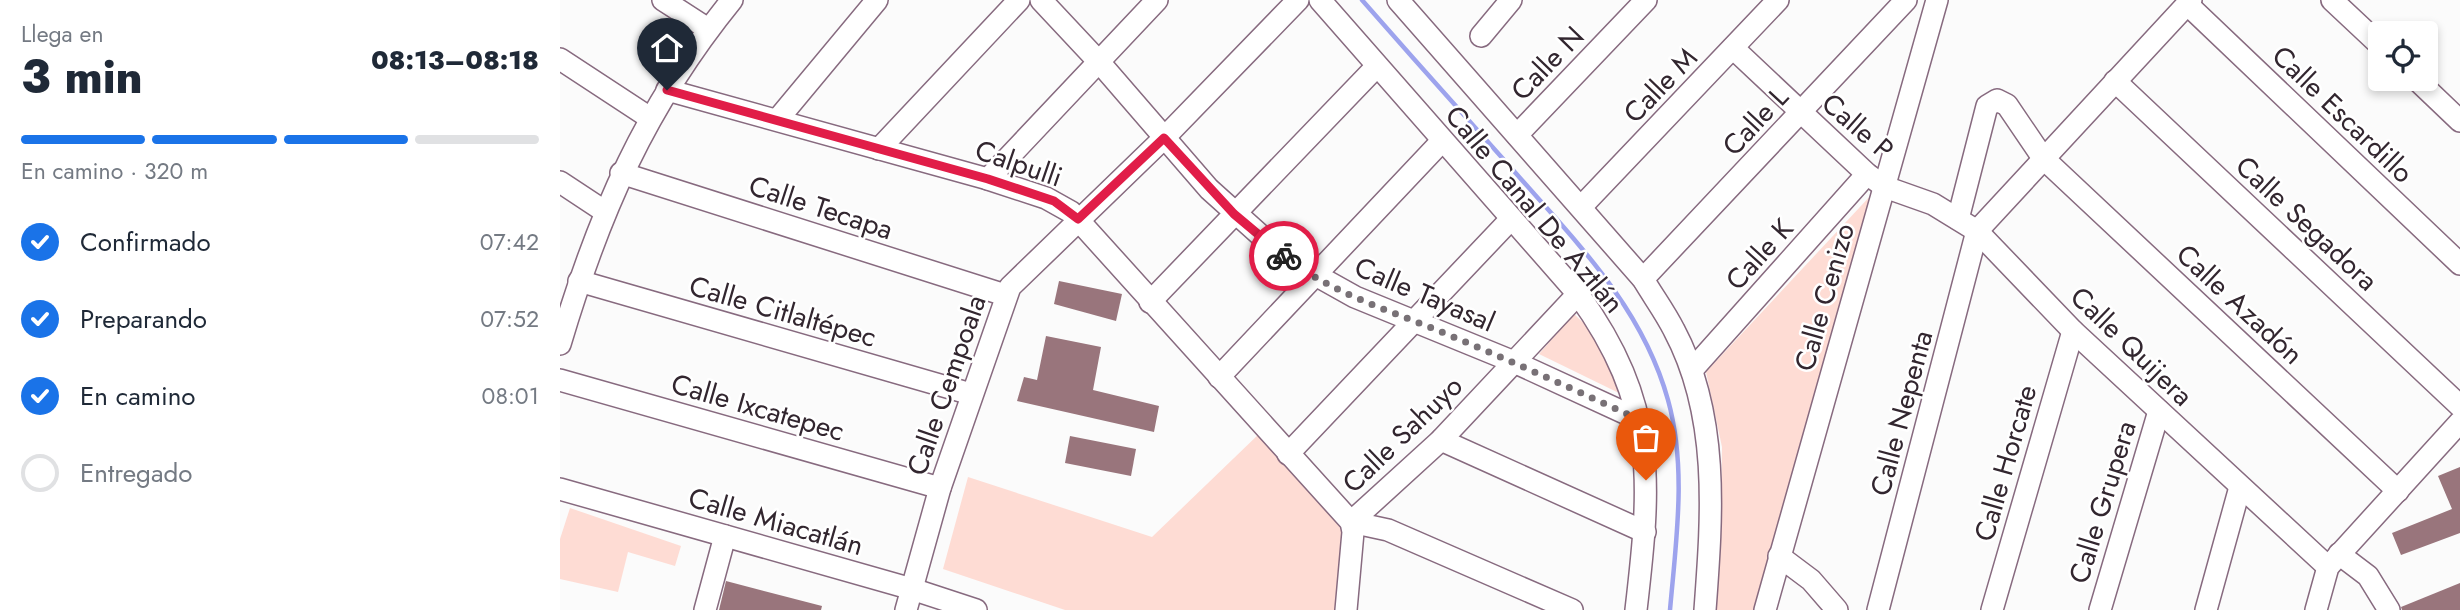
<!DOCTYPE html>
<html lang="es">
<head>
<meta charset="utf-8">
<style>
	:root { --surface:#fff; --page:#f2f2f3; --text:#1f2937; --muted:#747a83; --line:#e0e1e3; --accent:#1a73e8 }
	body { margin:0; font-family:Jost,sans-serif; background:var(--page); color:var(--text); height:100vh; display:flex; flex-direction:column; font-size:26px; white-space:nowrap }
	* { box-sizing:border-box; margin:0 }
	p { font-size:23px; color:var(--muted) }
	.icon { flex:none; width:38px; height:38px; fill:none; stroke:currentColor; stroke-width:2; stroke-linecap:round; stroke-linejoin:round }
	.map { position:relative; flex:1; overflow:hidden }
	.details { display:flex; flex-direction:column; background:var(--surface); width:560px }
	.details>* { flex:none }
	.fabs { position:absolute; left:1808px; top:21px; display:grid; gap:14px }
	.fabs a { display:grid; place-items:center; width:70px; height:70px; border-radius:7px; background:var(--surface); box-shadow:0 4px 10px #0003; font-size:35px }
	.pin { position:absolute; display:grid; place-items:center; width:60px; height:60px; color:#fff; margin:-72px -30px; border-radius:50% 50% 50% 0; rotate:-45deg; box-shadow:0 0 7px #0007 }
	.pin .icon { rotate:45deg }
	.courier { position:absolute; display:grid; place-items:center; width:70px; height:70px; margin:-35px; border:5px solid #e11d48; border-radius:50%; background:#fff; color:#222; box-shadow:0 2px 9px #0007 }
	.headline em { font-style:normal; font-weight:800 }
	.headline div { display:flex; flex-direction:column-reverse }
	.headline { display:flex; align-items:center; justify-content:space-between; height:119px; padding:0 21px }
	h1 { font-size:46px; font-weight:800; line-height:52px }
	.bar { display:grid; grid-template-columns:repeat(4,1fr); gap:10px 7px; align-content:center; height:84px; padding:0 21px }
	.bar i { height:9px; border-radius:5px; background:var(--line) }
	.bar .on { background:var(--accent) }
	.bar p { grid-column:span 4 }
	ol { padding:0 21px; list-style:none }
	li { display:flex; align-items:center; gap:21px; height:77px }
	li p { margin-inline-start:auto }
	li .icon { padding:7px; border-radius:50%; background:var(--accent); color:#fff; stroke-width:4 }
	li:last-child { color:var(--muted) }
	li i { width:38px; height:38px; border:4px solid var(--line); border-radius:50% }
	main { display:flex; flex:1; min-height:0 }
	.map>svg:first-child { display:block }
</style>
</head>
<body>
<main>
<section class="details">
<div class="headline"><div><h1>3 min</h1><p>Llega en</p></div><em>08:13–08:18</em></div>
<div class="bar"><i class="on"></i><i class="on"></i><i class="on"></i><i></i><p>En camino · 320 m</p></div>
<ol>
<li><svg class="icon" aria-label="check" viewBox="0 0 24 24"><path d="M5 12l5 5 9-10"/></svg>Confirmado<p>07:42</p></li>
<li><svg class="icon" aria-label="check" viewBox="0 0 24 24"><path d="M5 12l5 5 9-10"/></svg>Preparando<p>07:52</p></li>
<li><svg class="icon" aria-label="check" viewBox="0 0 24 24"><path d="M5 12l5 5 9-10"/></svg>En camino<p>08:01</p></li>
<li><i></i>Entregado</li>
</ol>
</section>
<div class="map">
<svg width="1900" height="610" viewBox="0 0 1900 610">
	<rect width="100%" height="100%" fill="#fbfbfb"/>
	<g fill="#fedcd4">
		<path d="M1313 193 1197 610H1152L1161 517 1162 447 1146 372Z"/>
		<path d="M1014 314 1030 329 1061 394 979 354Z"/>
		<path d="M701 432 788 526 779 610H505L383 569 408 477 592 537Z"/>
		<path d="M10 508 121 546 115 566 68 552 58 592 0 579V539Z"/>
	</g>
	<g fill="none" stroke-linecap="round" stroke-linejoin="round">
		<path stroke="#9da3ed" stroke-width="4.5" d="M802 0C852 57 902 113 953 170 1015 241 1082 306 1108 400 1127 468 1116 541 1110 610"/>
	</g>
	<g fill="#99757c">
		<path d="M499 281 562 294 556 321 494 304Z"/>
		<path d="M486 336 541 347 533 390 599 406 594 432 457 401 464 377 477 380Z"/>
		<path d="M510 436 576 449 571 476 505 463Z"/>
		<path d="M1900 467V533L1841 555 1832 533 1892 509 1878 476Z"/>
		<path d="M166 581 262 606 261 610H159Z"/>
		<path d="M1900 583V610H1842L1841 607Z"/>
	</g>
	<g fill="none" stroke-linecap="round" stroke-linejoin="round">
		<g stroke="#876a7f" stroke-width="24">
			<g id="minor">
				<path d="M103 0 148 29"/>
				<path d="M481 0 540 63 649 189 727 259 795 297 954 362 1080 420"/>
				<path d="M760 0 1018 294C1098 405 1091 481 1076 610"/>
				<path d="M838 0 1083 279C1093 296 1105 312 1114 330 1160 416 1152 516 1145 610"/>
				<path d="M1772 0 1820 45"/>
				<path d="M1627 4 1900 264"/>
				<path d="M921 36 951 0"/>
				<path d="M1173 48 1307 174 1325 187 1373 204 1417 231 1513 331 1768 567"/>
				<path d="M0 59 90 118"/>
				<path d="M1856 79 1900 121"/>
				<path d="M1555 81 1900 406"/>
				<path d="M107 90 428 179 486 198 511 212 791 522 793 532 786 610"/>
				<path d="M218 119 317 0"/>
				<path d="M957 135 1086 0"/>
				<path d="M319 149 459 0"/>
				<path d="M61 173 445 295"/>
				<path d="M428 179 597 0"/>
				<path d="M0 182 44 211"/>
				<path d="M1021 207 1218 0"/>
				<path d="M1398 219 1427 106 1437 100 1447 105 1483 158 1838 491"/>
				<path d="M1083 279 1346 0"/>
				<path d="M19 281 411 394"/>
				<path d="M590 302 817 66"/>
				<path d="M0 344C39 213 85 107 172 0"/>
				<path d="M1132 370 1307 174"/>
				<path d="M659 377 881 142"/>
				<path d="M0 380 380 488"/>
				<path d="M881 440 1085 532"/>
				<path d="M728 454 951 219"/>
				<path d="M0 489 352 589 416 610"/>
				<path d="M791 522 881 440 1018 294"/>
				<path d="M791 522 828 530 1012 610"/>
				<path d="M1779 554 1808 576 1829 610"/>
				<path d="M1219 556 1251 580 1277 610"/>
				<path d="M145 610 165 536"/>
				<path d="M346 610 380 488 450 287 604 138 738 0"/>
				<path d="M1205 610 1377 0"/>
				<path d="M1318 610 1417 231 1631 0"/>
				<path d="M1432 610 1513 331"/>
				<path d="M1540 610 1599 411"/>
				<path d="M1646 610 1680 487"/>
				<path d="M1756 610 1768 567 1900 422"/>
			</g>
		</g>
		<use href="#minor" stroke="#fff" stroke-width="21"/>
	</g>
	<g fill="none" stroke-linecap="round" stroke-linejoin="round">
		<path stroke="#787176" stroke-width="7" stroke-dasharray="0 12.6" d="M724 256C769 292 826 309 879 331 947 359 1013 389 1080 420L1086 480"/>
		<path stroke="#e11d48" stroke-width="9" d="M107 90 428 179 494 201 518 219 604 138 674 214 724 256"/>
	</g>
	<g text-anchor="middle" stroke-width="5" stroke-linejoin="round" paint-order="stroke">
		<g font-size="28" fill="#32262f" stroke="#fff">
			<text transform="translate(987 63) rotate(-46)" y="10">Calle N</text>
			<text transform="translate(1100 85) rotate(-46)" y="10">Calle M</text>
			<text transform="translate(1783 114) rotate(44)" y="10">Calle Escardillo</text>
			<text transform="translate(1195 121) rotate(-47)" y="10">Calle L</text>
			<text transform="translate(1298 126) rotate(41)" y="10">Calle P</text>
			<text transform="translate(459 163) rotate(19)" y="10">Calpulli</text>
			<text transform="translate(261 207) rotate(18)" y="10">Calle Tecapa</text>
			<text transform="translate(975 209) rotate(50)" y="10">Calle Canal De Aztlán</text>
			<text transform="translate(1747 223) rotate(43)" y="10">Calle Segadora</text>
			<text transform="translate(1199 254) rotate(-48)" y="10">Calle K</text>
			<text transform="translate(865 294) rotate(23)" y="10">Calle Tayasal</text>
			<text transform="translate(1264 297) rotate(-74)" y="10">Calle Cenizo</text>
			<text transform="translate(1680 304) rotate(43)" y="10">Calle Azadón</text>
			<text transform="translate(223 311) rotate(16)" y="10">Calle Citlaltépec</text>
			<text transform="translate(1572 346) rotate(44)" y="10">Calle Quijera</text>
			<text transform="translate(386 385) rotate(-71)" y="10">Calle Cempoala</text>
			<text transform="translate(198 407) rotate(16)" y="10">Calle Ixcatepec</text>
			<text transform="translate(1341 413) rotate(-75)" y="10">Calle Nepenta</text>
			<text transform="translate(842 434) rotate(-44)" y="10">Calle Sahuyo</text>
			<text transform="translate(1445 463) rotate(-74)" y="10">Calle Horcate</text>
			<text transform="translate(1542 502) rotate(-73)" y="10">Calle Grupera</text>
			<text transform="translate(216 521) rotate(16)" y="10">Calle Miacatlán</text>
		</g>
	</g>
</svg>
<div class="fabs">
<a><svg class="icon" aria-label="locate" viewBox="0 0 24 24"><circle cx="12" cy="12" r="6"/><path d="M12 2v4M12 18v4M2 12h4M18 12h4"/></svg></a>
</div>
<div class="pin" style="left:1086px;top:480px;background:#ea580c"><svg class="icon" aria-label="bag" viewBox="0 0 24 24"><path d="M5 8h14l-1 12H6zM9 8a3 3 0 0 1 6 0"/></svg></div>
<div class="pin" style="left:107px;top:90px;background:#1f2937"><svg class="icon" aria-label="home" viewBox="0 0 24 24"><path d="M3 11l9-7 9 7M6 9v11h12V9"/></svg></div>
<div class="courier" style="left:724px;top:256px"><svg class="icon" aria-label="bike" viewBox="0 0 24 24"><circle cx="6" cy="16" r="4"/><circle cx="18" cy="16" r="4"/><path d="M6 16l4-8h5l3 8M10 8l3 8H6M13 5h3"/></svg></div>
</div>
</main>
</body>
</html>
